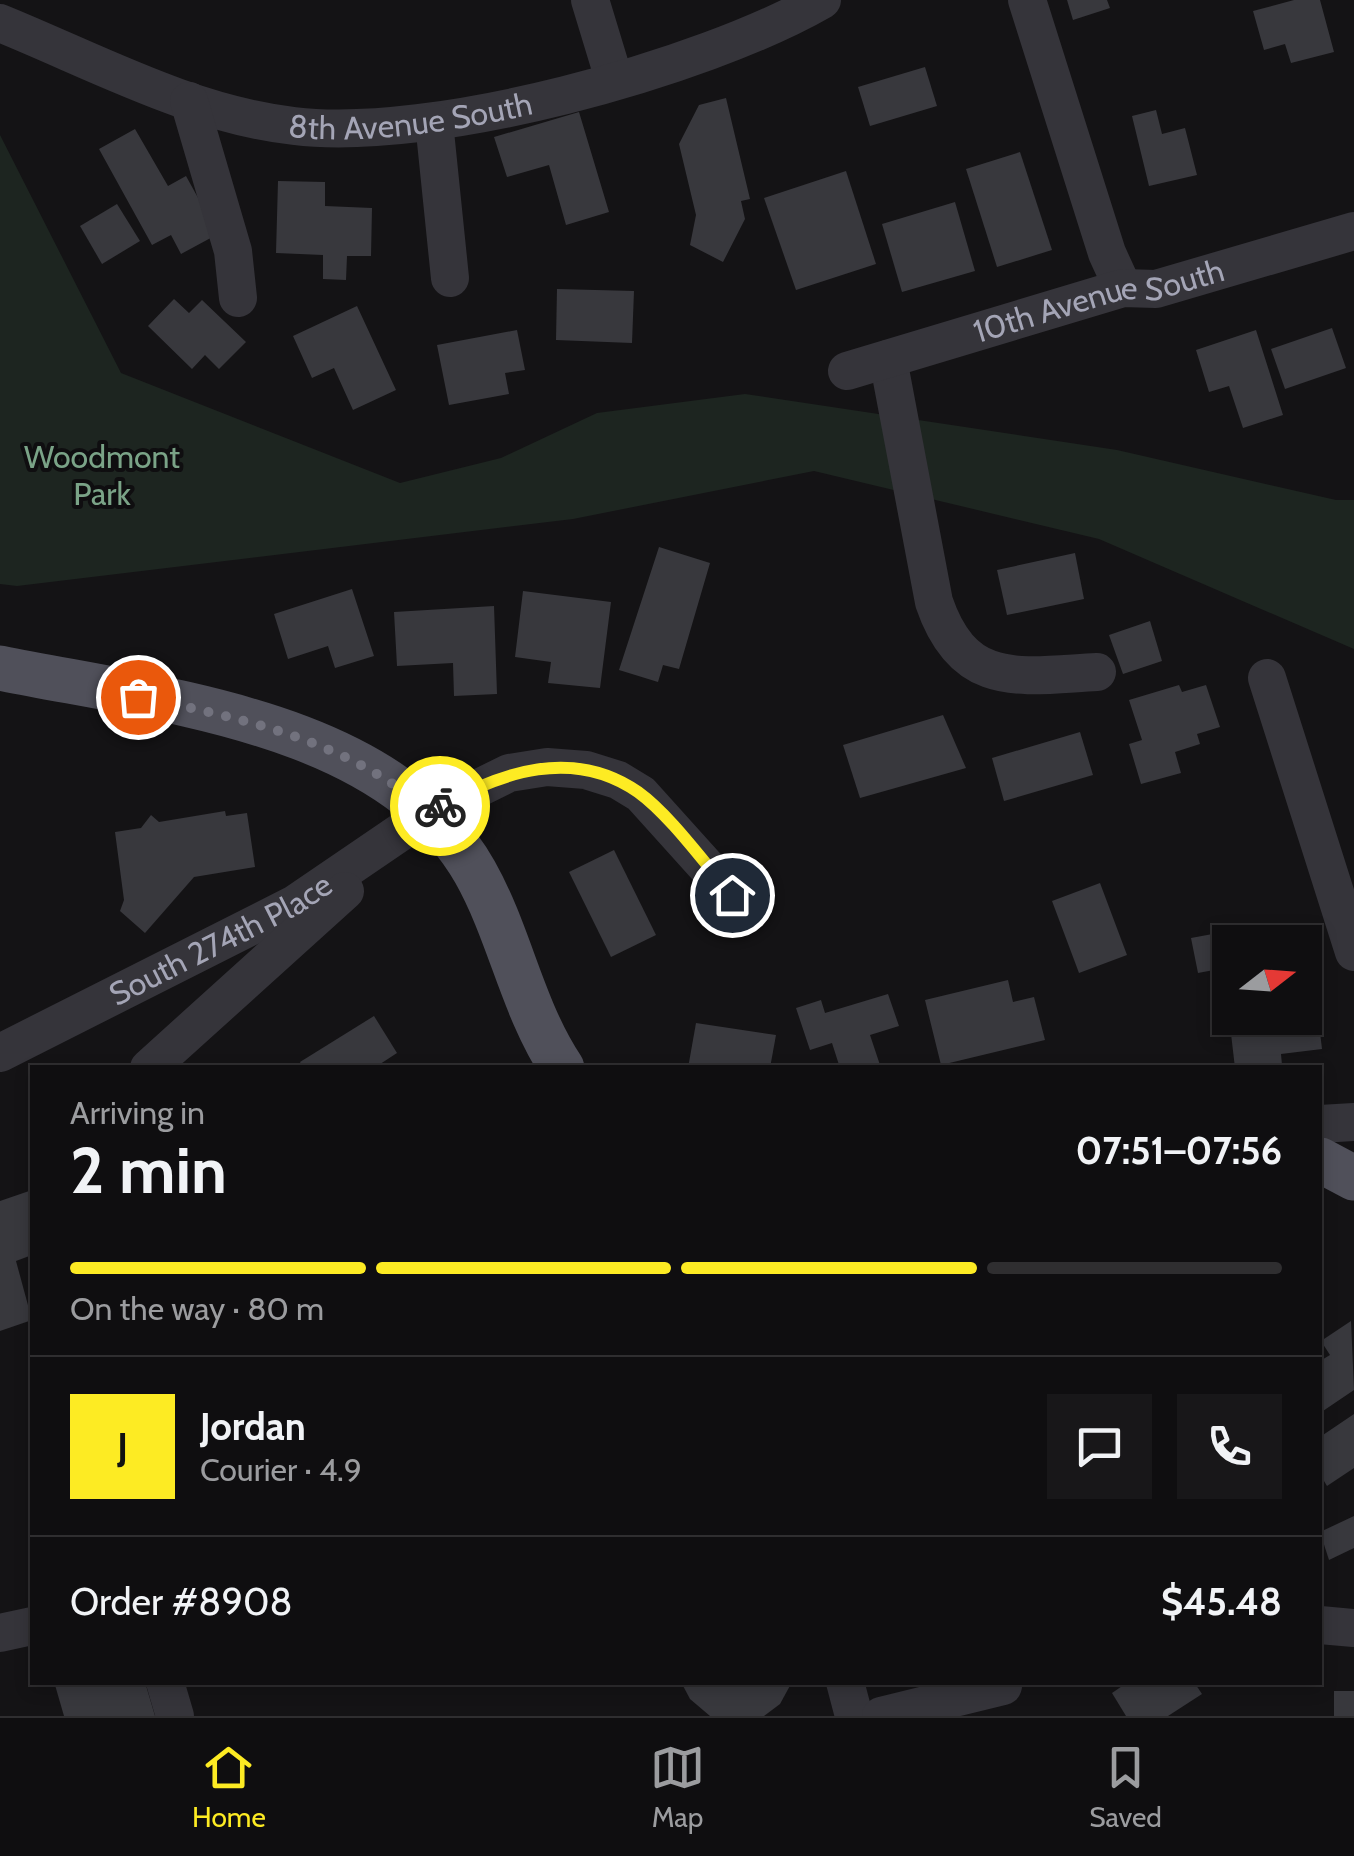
<!DOCTYPE html>
<html lang="en">
<head>
<meta charset="utf-8">
<style>
	:root { --surface:#0f0e10; --page:#181719; --text:#f1f3f6; --muted:#9b9c9f; --line:#2f2e30; --accent:#fdeb23 }
	body { margin:0; font-family:Cabin,sans-serif; background:var(--page); color:var(--text); height:100vh; display:flex; flex-direction:column; font-size:38px; white-space:nowrap }
	* { box-sizing:border-box; margin:0 }
	p { font-size:32px; color:var(--muted) }
	.icon { flex:none; width:55px; height:55px; fill:none; stroke:currentColor; stroke-width:2; stroke-linecap:round; stroke-linejoin:round }
	.map { position:relative; flex:1; overflow:hidden }
	.sheet { position:absolute; left:30px; top:1065px; width:1292px; height:620px; display:flex; flex-direction:column; background:var(--surface); border-radius:0px; box-shadow:0 5px 15px #0003,0 0 0 2px var(--line) }
	.sheet>* { flex:none }
	.needle { width:65px; rotate:73deg }
	.controls { position:absolute; left:1212px; top:925px; display:grid; gap:20px }
	.controls a { display:grid; place-items:center; width:110px; height:110px; border-radius:0px; background:var(--surface); box-shadow:0 5px 15px #0003,0 0 0 2px var(--line); font-size:50px }
	.pin { position:absolute; display:grid; place-items:center; width:85px; height:85px; color:#fff; margin:-42px; border:5px solid #fff; border-radius:50%; box-shadow:0 2px 10px #0007 }
	.courier { position:absolute; display:grid; place-items:center; width:100px; height:100px; margin:-50px; border:8px solid #fdeb23; border-radius:50%; background:#fff; color:#222; box-shadow:0 2px 12px #0007 }
	.summary em { font-style:normal; font-weight:700 }
	.summary div { display:flex; flex-direction:column-reverse }
	.summary { display:flex; align-items:center; justify-content:space-between; height:170px; padding:0 40px }
	h1 { font-size:65px; font-weight:700; line-height:75px }
	.bar { display:grid; grid-template-columns:repeat(4,1fr); gap:15px 10px; align-content:center; height:120px; padding:0 40px }
	.bar i { height:12px; border-radius:8px; background:var(--line) }
	.bar .active { background:var(--accent) }
	.bar p { grid-column:span 4 }
	.line { display:flex; align-items:center; gap:25px; padding:0 40px; border-top:2px solid var(--line) }
	.line div { flex:1 }
	.round { display:grid; place-items:center; flex:none; width:105px; height:105px; border-radius:0px; background:var(--page) }
	.menu { display:flex; justify-content:space-around; align-items:center; height:140px; border-top:2px solid var(--line); background:var(--surface); font-size:28px; color:var(--muted) }
	.menu a { display:grid; justify-items:center; gap:5px }
	.menu .active { color:var(--accent) }
	.map>svg:first-child { display:block }
</style>
</head>
<body>
<div class="map">
<svg width="1354" height="1716" viewBox="0 0 1354 1716">
	<rect width="100%" height="100%" fill="#141315"/>
	<path fill="#1d2520" d="M0 135 121 373 400 483 501 458 597 413 745 394 1117 450 1336 500H1354V649L1099 539 814 471 573 519 17 586 0 584Z"/>
	<g fill="#38383d">
		<path d="M1067 0H1107L1110 8 1073 20Z"/>
		<path d="M1294 0H1320L1334 52 1291 63 1285 44 1264 50 1253 11Z"/>
		<path d="M925 67 937 106 870 126 858 87Z"/>
		<path d="M726 98 750 199 741 201 745 219 723 262 690 245 696 215 679 144 699 105Z"/>
		<path d="M1156 110 1162 134 1185 128 1197 175 1149 186 1132 116Z"/>
		<path d="M579 112 609 212 566 225 549 165 507 177 494 137Z"/>
		<path d="M135 129 168 186 186 176 218 234 181 254 171 235 152 245 99 149Z"/>
		<path d="M1020 152 1052 250 997 267 966 169Z"/>
		<path d="M846 171 876 264 796 290 764 198Z"/>
		<path d="M278 181 325 182V206L372 208 371 256H347L346 280 323 279V255L276 253Z"/>
		<path d="M955 202 975 271 902 292 882 224Z"/>
		<path d="M117 204 140 241 102 264 80 226Z"/>
		<path d="M557 289 634 291 632 343 556 340Z"/>
		<path d="M174 299 189 313 202 300 246 342 219 369 205 355 192 369 148 326Z"/>
		<path d="M357 306 396 390 353 410 334 368 312 378 293 336Z"/>
		<path d="M1332 328 1346 368 1285 389 1271 349Z"/>
		<path d="M517 330 525 370 505 373 509 394 449 405 437 345Z"/>
		<path d="M1256 330 1283 415 1243 428 1229 386 1209 392 1196 350Z"/>
		<path d="M659 547 710 563 679 669 663 665 658 682 619 670Z"/>
		<path d="M1075 553 1084 599 1007 615 997 570Z"/>
		<path d="M352 589 374 656 335 668 328 646 288 659 274 614Z"/>
		<path d="M523 591 611 602 600 688 548 683 551 662 515 657Z"/>
		<path d="M494 606 497 694 454 696 453 663 397 666 394 612Z"/>
		<path d="M1150 621 1162 661 1123 674 1109 635Z"/>
		<path d="M1179 685 1182 692 1206 685 1220 727 1197 734 1200 744 1175 752 1181 773 1141 784 1129 744 1142 740 1129 700Z"/>
		<path d="M943 715 966 768 860 798 843 745Z"/>
		<path d="M1080 732 1093 775 1004 801 992 758Z"/>
		<path d="M225 811 226 816 247 813 255 867 194 877 145 933 120 911 124 900 115 832 141 828 151 815 159 822Z"/>
		<path d="M614 850 656 935 611 957 569 872Z"/>
		<path d="M1100 883 1127 955 1079 973 1052 901Z"/>
		<path d="M1272 923 1276 942H1230V967L1198 973 1191 938Z"/>
		<path d="M1008 980 1013 1002 1034 997 1045 1040 941 1065 925 1000Z"/>
		<path d="M888 994 899 1026 870 1035 881 1068H840L832 1043 810 1050 796 1008 821 1000 825 1013Z"/>
		<path d="M1318 1015 1322 1049 1281 1054 1282 1065 1235 1068 1230 1025Z"/>
		<path d="M374 1016 397 1053 374 1068H303L300 1062Z"/>
		<path d="M696 1023 776 1035 770 1068H688Z"/>
		<path d="M32 1190V1255L16 1261 32 1320 0 1331V1201Z"/>
		<path d="M1351 1321 1354 1390 1320 1413V1361L1330 1355 1321 1341Z"/>
		<path d="M1354 1414V1468L1327 1486 1324 1481 1320 1484V1437Z"/>
		<path d="M1354 1516V1548L1329 1560 1320 1532Z"/>
		<path d="M65 1682H145L155 1716H64L55 1685Z"/>
		<path d="M681 1682H792L780 1704 764 1716H710L690 1699Z"/>
		<path d="M1128 1682H1194L1202 1694 1168 1716H1126L1112 1693Z"/>
		<rect x="1334" y="1691" width="20" height="25"/>
	</g>
	<g fill="none" stroke-linecap="round" stroke-linejoin="round">
		<g stroke="#35343a" stroke-width="38">
			<path d="M590 0 614 79"/>
			<path d="M1027 0 1107 253 1123 288"/>
			<path id="s1" d="M0 23C96 62 190 114 294 126 432 143 702 69 822 0"/>
			<path d="M189 101 233 251 238 298"/>
			<path d="M434 122 450 278"/>
			<path d="M888 359 934 602C964 690 1019 676 1097 672"/>
			<path id="s2" d="M847 371 1123 288 1156 289 1354 231"/>
			<path d="M1267 678 1354 952"/>
			<path id="s3" d="M0 1053 295 904 430 812 509 773 547 767 586 770 618 780 641 794 732 895"/>
			<path d="M149 1068 345 891"/>
			<path d="M1320 1124 1354 1122"/>
			<path d="M1320 1625 1354 1628"/>
			<path d="M0 1633 32 1626"/>
			<path d="M165 1682 175 1716"/>
			<path d="M845 1682 854 1716"/>
			<path d="M881 1716 1003 1686"/>
		</g>
		<g stroke="#50505a" stroke-width="45">
			<path d="M0 668C156 700 389 720 475 872 510 934 522 1008 562 1068"/>
			<path d="M1320 1160 1354 1178"/>
		</g>
	</g>
	<g fill="none" stroke-linecap="round" stroke-linejoin="round">
		<path stroke="#72727e" stroke-width="10" stroke-dasharray="0 18" d="M138 697C243 718 348 741 430 812L440 806"/>
		<path stroke="#fdeb23" stroke-width="12" d="M440 806C502 772 573 747 638 792 670 815 705 864 732 895"/>
	</g>
	<g text-anchor="middle" stroke-width="8" stroke-linejoin="round" paint-order="stroke">
		<g font-size="32" fill="#a4a5b6" stroke="#0f0e10">
			<text dy="11" stroke="none"><textPath href="#s1" startOffset="430">8th Avenue South</textPath></text>
			<text dy="11" stroke="none"><textPath href="#s2" startOffset="262">10th Avenue South</textPath></text>
			<text dy="11" stroke="none"><textPath href="#s3" startOffset="248">South 274th Place</textPath></text>
		</g>
		<g font-size="32" fill="#7aa387" stroke="#0f0e10">
			<text x="102" y="468">Woodmont<tspan x="102" dy="37">Park</tspan></text>
		</g>
	</g>
</svg>
<div class="controls">
<a><svg class="needle" viewBox="-14 -14 28 28"><path d="M0-13l5 13h-10z" fill="#e53935"/><path d="M0 13l5-13h-10z" fill="#9b9c9f"/></svg></a>
</div>
<div class="pin" style="left:138px;top:697px;background:#ea580c"><svg class="icon" aria-label="bag" viewBox="0 0 24 24"><path d="M5 8h14l-1 12H6zM9 8a3 3 0 0 1 6 0"/></svg></div>
<div class="pin" style="left:732px;top:895px;background:#1f2937"><svg class="icon" aria-label="home" viewBox="0 0 24 24"><path d="M3 11l9-7 9 7M6 9v11h12V9"/></svg></div>
<div class="courier" style="left:440px;top:806px"><svg class="icon" aria-label="bike" viewBox="0 0 24 24"><circle cx="6" cy="16" r="4"/><circle cx="18" cy="16" r="4"/><path d="M6 16l4-8h5l3 8M10 8l3 8H6M13 5h3"/></svg></div>
<section class="sheet">
<div class="summary"><div><h1>2 min</h1><p>Arriving in</p></div><em>07:51–07:56</em></div>
<div class="bar"><i class="active"></i><i class="active"></i><i class="active"></i><i></i><p>On the way · 80 m</p></div>
<div class="line" style="height:180px"><b class="round" style="background:var(--accent);color:#111">J</b><div><b>Jordan</b><p>Courier · 4.9</p></div><a class="round"><svg class="icon" aria-label="chat" viewBox="0 0 24 24"><path d="M4 5h16v11H9l-5 4z"/></svg></a><a class="round"><svg class="icon" aria-label="phone" viewBox="0 0 24 24"><path d="M5 4h4l2 5-3 2q2 4 5 5l2-3 5 2v4C11 20 4 13 5 4z"/></svg></a></div>
<div class="line" style="height:130px"><div>Order #8908</div><b>$45.48</b></div>
</section>
</div>
<nav class="menu">
<a class="active"><svg class="icon" aria-label="home" viewBox="0 0 24 24"><path d="M3 11l9-7 9 7M6 9v11h12V9"/></svg>Home</a>
<a><svg class="icon" aria-label="map" viewBox="0 0 24 24"><path d="M3 6l6-2 6 2 6-2v14l-6 2-6-2-6 2zM9 4v14M15 6v14"/></svg>Map</a>
<a><svg class="icon" aria-label="saved" viewBox="0 0 24 24"><path d="M7 4h10v16l-5-4-5 4z"/></svg>Saved</a>
</nav>
</body>
</html>
